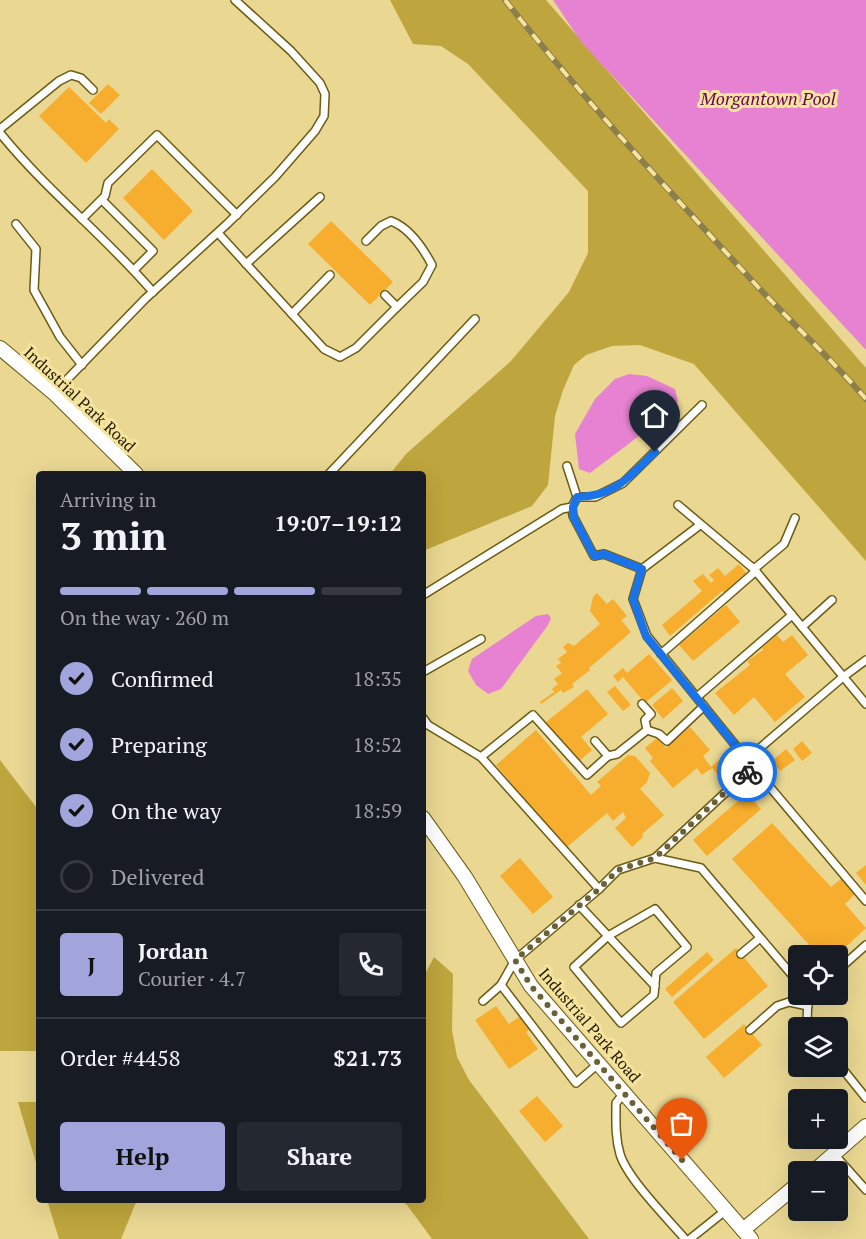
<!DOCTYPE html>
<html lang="en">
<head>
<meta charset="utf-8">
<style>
	:root { --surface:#171b24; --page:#242831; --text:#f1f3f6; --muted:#9ea1a6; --line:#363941; --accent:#a2a5db }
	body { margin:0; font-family:"PT Serif",serif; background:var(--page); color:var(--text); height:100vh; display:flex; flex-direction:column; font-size:22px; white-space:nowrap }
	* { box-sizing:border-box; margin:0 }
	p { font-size:20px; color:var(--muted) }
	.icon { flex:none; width:33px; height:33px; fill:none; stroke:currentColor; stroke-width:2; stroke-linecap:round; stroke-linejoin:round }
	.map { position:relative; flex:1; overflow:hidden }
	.sheet { position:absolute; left:36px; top:471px; width:390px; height:732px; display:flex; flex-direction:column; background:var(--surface); border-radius:6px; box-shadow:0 6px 24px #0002 }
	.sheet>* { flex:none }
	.fabs { position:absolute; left:788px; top:945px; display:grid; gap:12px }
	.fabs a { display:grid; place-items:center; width:60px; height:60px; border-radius:6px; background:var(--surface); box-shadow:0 6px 24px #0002; font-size:30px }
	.pin { position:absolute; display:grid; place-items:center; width:51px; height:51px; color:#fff; margin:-62px -26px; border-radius:50% 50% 50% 0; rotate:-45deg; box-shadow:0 0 6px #0007 }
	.pin .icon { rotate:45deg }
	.courier { position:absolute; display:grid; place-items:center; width:60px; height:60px; margin:-30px; border:4px solid #1a73e8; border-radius:50%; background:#fff; color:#222; box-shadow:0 2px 8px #0007 }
	.summary em { font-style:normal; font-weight:700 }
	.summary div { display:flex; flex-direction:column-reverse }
	.summary { display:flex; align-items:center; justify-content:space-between; height:102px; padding:0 24px }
	h1 { font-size:39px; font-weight:700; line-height:45px }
	.bar { display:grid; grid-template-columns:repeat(4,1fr); gap:9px 6px; align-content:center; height:72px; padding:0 24px }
	.bar i { height:8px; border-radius:4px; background:var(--line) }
	.bar .on { background:var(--accent) }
	.bar p { grid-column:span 4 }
	.line { display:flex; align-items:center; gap:15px; padding:0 24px; border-top:2px solid var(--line) }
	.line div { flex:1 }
	.round { display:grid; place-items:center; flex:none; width:63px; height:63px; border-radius:6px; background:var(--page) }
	ol { padding:0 24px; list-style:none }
	li { display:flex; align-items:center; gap:18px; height:66px }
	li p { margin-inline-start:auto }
	li .icon { padding:6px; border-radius:50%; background:var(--accent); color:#111; stroke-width:4 }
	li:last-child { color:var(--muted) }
	li i { width:33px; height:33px; border:3px solid var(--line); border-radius:50% }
	.cta { display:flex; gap:12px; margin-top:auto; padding:12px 24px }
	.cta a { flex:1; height:69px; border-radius:6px; background:var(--accent); color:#111; font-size:24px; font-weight:700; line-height:69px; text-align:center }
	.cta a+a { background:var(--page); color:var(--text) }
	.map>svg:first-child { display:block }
</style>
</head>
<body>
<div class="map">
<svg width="866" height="1239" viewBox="0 0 866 1239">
	<rect width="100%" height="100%" fill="#e9d792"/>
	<g fill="#bea53d">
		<path d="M390 0H546L866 368V561L694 364 640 345 612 346 586 355 574 365 563 390 555 416 548 485 532 506 423 551V474H390L406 454 511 361 569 292 588 253V191L468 64 441 46 413 44Z"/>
		<path d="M0 760 39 811V1051H0Z"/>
		<path d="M434 957 453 974 452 1030 457 1057 469 1080 589 1239H432L407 1205 401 1200H423V978Z"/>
		<path d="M18 1102H39V1173Z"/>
		<path d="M47 1200H137L121 1239H59Z"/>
	</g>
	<g fill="#e682d1">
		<path d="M553 0H866V350L582 43Z"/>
		<path d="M629 374 647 376 675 389 678 401 664 417 598 467 590 473 579 469 575 434 595 399 615 379Z"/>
		<path d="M548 614 551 618 548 625 501 689 488 694 476 685 468 671 472 659 536 616Z"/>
	</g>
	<g fill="#f7ae2e">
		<path d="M108 84 120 95 101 114 89 103Z"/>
		<path d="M69 87 106 123 109 119 119 129 86 163 39 116Z"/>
		<path d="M152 169 193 211 164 240 123 198Z"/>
		<path d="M331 221 393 282 370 305 308 244Z"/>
		<path d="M739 564 747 574 725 593 722 591 670 636 662 625 702 591 693 581 703 574 711 583 714 580 709 575 718 568 725 576Z"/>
		<path d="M597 593 607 604 613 599 627 616 621 620 631 632 589 668 590 670 572 684 574 687 563 693 561 690 541 704 540 702 554 692 552 689 558 684 554 679 562 673 556 666 561 663 558 659 567 652 563 647 568 643 574 646 600 624 590 611 593 597Z"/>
		<path d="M726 605 740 622 693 661 679 645Z"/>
		<path d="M777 635 783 642 792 635 808 655 785 674 805 697 775 722 754 697 734 715 715 693 750 665 747 661 763 650 762 648Z"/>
		<path d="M649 654 672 680 645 703 623 677 618 682 613 676 623 668 627 673Z"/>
		<path d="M615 686 631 705 623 711 607 692Z"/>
		<path d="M672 688 683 701 663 719 652 705Z"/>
		<path d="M587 689 608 714 581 737 592 750 578 762 545 723Z"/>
		<path d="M690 727 710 750 703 756 711 767 726 754 736 766 722 779 712 768 702 775 697 768 673 788 650 761 653 758 645 748 657 738 666 748Z"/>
		<path d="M536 730 591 795 601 786 597 782 628 755 635 756 650 773 647 782 640 789 664 815 642 834 643 837 632 847 615 828 626 818 623 812 613 821 607 813 566 848 496 765Z"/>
		<path d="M802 741 812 753 802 761 793 749Z"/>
		<path d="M786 749 795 760 780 771 772 761Z"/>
		<path d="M747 793 761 809 707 856 693 840Z"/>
		<path d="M772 823 831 887 842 878 856 893 845 904 866 928 836 956H819L732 859Z"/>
		<path d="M520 858 553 897 533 914 500 876Z"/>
		<path d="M866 865V885L856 873Z"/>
		<path d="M736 948 768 986 704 1039 673 1002Z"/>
		<path d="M707 952 714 960 672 997 665 989Z"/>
		<path d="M496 1006 509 1024 522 1015 531 1029 526 1032 538 1049 509 1069 475 1020Z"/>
		<path d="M744 1024 762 1045 724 1078 706 1057Z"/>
		<path d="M537 1096 563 1126 545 1142 519 1111Z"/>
	</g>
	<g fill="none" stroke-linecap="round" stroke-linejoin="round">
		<g stroke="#6c5c13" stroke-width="10">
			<g id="lane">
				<path d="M0 129 59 81 71 75 81 78 93 90"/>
				<path d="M0 133C46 190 105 236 153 292"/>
				<path d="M102 200 153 251 134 270"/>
				<path d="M82 219 105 196 108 183 157 135 237 215"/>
				<path d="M16 224 36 249 34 290 60 337 82 365"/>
				<path d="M218 233 324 349 340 357 356 348 397 307 423 282 432 265C423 248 410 228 391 221L381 226 366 241"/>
				<path d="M246 264 320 197"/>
				<path d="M385 295 397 307"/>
				<path d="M292 314 330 275"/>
				<path d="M54 393 145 299 227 224 275 177 315 131 324 116 325 94 320 83 291 51 235 0"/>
				<path d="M567 466 577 497"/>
				<path d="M329 474 475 319"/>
				<path d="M678 505 754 569 866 704"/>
				<path d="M572 507 577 497H595L623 483 702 405"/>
				<path d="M700 525 642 569 633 599 647 636 753 767"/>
				<path d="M754 569 784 544 795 518"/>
				<path d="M423 595 562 509 572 507 573 516 594 556 604 554 642 569"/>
				<path d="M802 627 832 600"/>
				<path d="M661 654 756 571"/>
				<path d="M423 672 481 639"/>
				<path d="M697 697 792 615"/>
				<path d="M642 704 651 714 645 720 647 730 659 734 667 741 704 706"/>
				<path d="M423 718 428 725 481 757 599 889"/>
				<path d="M608 756 617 754 647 730"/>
				<path d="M481 757 533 715 587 775 608 756 595 741"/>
				<path d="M747 759 843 677 866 660"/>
				<path d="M655 858 753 767 866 901"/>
				<path d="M579 905 655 986"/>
				<path d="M655 909 687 947 656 973 654 995 621 1023 574 967 608 936Z"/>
				<path d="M741 954 760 938"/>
				<path d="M837 971 866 945"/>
				<path d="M808 994 807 1025 809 1028"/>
				<path d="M483 1001 501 985"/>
				<path d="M750 1030 777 1006 789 1002 808 1006"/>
				<path d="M837 1062 866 1098"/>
				<path d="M599 1063 576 1083 501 985 515 960 599 889 618 870 655 858 701 868 798 982"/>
				<path d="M624 1093 616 1103C616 1120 615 1137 620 1154 627 1178 667 1218 685 1239"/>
				<path d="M834 1154 866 1190"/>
				<path d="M690 1239 725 1211"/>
			</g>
		</g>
		<g stroke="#6c5c13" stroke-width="16">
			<g id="street">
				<path d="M0 348 54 393 136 474"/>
				<path d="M423 818 465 877 531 986 751 1239"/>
				<path d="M813 1172 866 1126"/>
				<path d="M743 1230 798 1184"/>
			</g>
		</g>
		<use href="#lane" stroke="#fff" stroke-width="7"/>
		<use href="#street" stroke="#fff" stroke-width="14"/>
		<g stroke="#8c7f4e" stroke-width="6">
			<path id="rail" d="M505 0C584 100 672 194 758 287 794 325 832 360 866 399"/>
		</g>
		<use href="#rail" stroke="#f6e49e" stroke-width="4" stroke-dasharray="11" stroke-linecap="butt"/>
	</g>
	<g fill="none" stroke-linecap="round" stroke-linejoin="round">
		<path stroke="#6b6036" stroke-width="6" stroke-dasharray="0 10.8" d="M682 1160 531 986 515 960 599 889 618 870 655 858 747 772"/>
		<path stroke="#1a73e8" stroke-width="8" d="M655 452C630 476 614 497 577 497L573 507V516L594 556 604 554 642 569 633 599 646 636 753 767 747 772"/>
	</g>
	<g text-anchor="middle" stroke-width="6" stroke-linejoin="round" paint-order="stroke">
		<g font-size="16" fill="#272004" stroke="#f6e49e">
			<text transform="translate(80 399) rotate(43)" y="6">Industrial Park Road</text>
			<text transform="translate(590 1025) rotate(49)" y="6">Industrial Park Road</text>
		</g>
		<g font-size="18" font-style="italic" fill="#640556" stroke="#f6e49e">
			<text x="768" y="105">Morgantown Pool</text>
		</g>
	</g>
</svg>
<div class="fabs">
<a><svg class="icon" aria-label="locate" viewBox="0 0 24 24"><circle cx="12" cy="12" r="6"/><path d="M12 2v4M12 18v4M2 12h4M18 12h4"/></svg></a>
<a><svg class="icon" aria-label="layers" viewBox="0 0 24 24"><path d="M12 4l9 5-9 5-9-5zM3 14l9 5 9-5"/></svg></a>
<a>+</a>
<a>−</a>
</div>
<div class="pin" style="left:682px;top:1160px;background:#ea580c"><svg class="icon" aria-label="bag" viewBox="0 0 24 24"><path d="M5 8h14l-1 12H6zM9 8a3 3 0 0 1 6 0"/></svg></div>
<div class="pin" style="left:655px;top:452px;background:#1f2937"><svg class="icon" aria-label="home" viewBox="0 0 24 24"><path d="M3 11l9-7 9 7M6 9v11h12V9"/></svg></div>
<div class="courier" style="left:747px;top:772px"><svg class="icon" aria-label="bike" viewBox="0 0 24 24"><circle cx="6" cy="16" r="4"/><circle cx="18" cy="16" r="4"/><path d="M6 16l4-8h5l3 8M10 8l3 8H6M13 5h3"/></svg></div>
<section class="sheet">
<div class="summary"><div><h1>3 min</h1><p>Arriving in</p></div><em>19:07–19:12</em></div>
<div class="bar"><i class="on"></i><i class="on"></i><i class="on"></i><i></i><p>On the way · 260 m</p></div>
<ol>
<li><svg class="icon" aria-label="check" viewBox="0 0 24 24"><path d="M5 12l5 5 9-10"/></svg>Confirmed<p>18:35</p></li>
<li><svg class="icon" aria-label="check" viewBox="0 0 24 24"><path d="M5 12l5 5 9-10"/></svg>Preparing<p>18:52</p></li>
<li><svg class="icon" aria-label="check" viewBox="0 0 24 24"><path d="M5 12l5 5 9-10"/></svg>On the way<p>18:59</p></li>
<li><i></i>Delivered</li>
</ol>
<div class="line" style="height:108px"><b class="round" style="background:var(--accent);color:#111">J</b><div><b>Jordan</b><p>Courier · 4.7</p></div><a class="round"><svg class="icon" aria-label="phone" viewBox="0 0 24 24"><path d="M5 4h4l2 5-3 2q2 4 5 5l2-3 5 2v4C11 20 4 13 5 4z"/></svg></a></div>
<div class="line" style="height:78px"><div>Order #4458</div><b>$21.73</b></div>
<div class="cta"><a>Help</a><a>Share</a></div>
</section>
</div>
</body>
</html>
